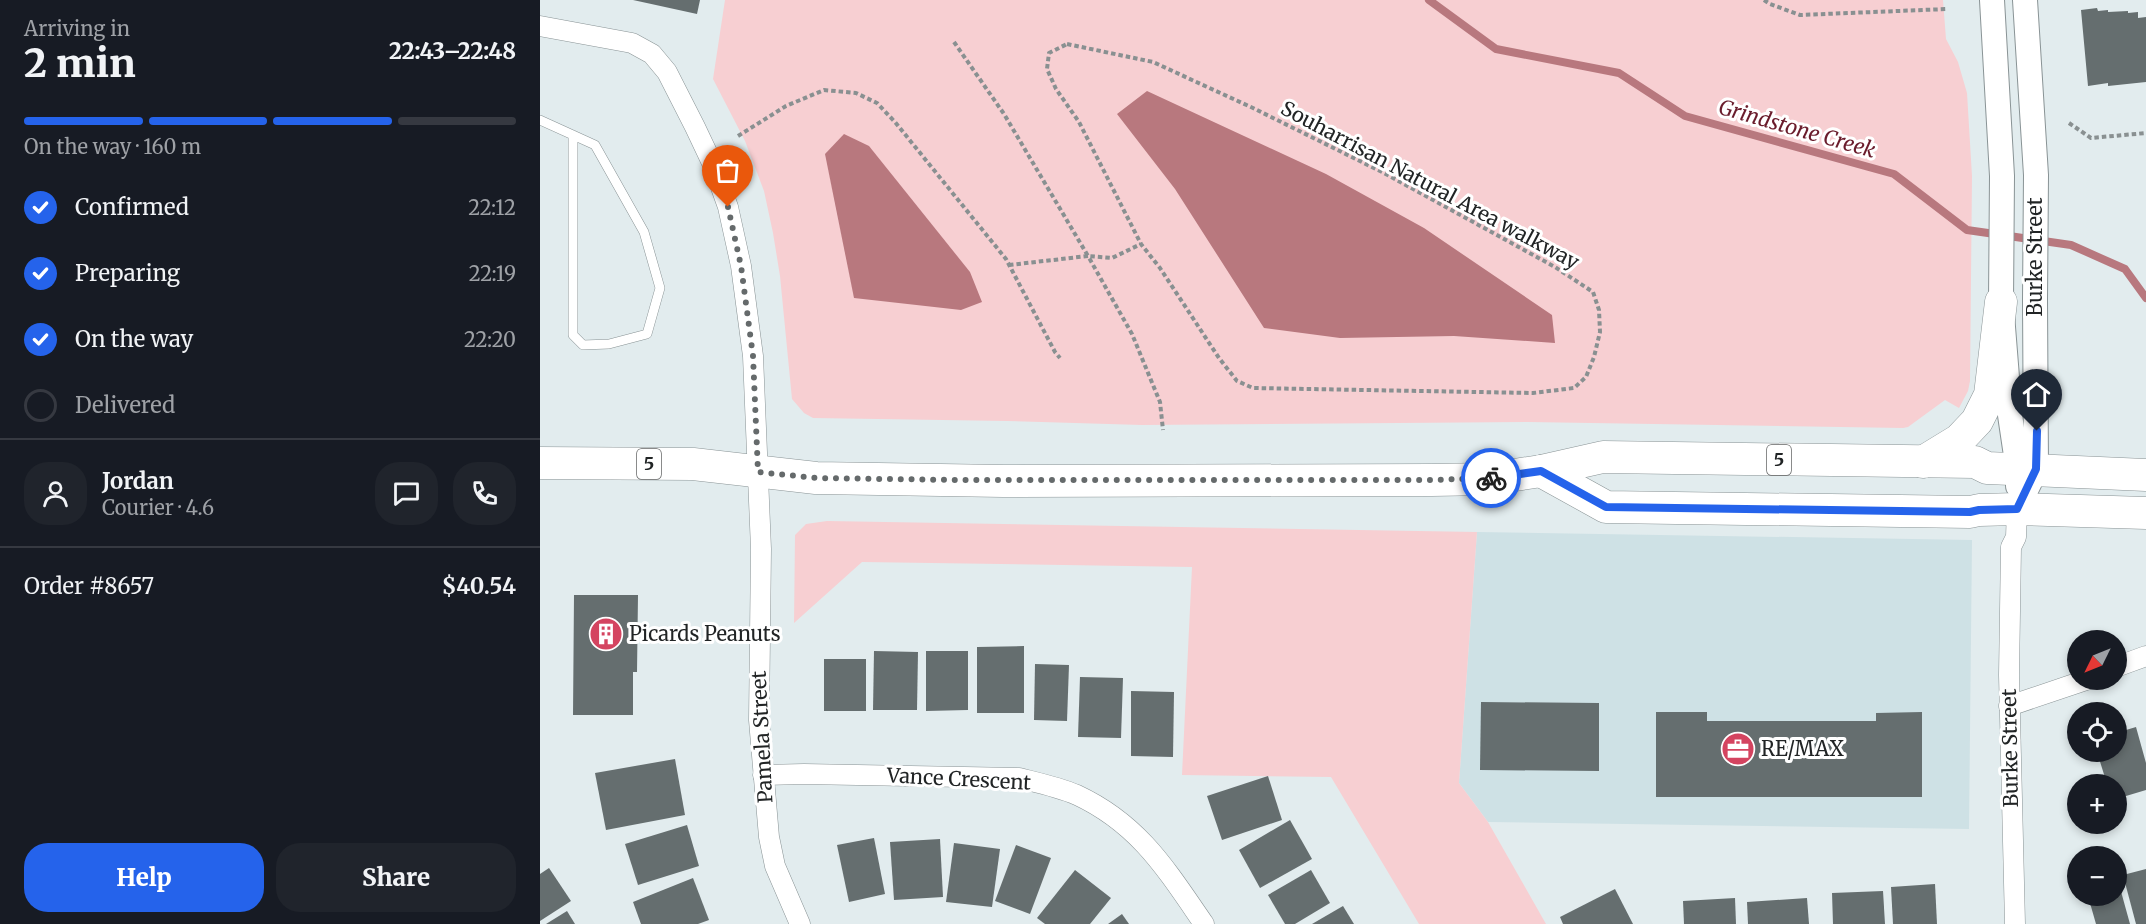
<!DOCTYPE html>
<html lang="en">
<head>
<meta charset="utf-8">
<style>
	:root { --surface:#171b24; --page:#20242c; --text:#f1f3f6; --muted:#9ea1a6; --line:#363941; --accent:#2563eb }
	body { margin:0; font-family:Merriweather,serif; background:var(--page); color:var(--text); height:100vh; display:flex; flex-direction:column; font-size:22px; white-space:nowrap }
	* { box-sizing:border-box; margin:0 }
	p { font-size:20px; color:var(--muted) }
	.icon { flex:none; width:33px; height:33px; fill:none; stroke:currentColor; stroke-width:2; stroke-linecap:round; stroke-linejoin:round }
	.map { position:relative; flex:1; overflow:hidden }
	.drawer { display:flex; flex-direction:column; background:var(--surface); width:540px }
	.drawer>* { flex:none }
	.needle { width:39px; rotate:227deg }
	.buttons { position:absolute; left:1527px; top:630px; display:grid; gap:12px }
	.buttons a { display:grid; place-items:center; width:60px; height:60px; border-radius:50%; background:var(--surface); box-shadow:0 3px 9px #0003; font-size:30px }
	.pin { position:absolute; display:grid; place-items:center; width:51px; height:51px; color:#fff; margin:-62px -26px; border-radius:50% 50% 50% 0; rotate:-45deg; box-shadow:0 0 6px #0007 }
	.pin .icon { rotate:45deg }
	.courier { position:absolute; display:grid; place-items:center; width:60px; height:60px; margin:-30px; border:4px solid #2563eb; border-radius:50%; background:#fff; color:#222; box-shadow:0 2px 8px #0007 }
	.headline em { font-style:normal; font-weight:800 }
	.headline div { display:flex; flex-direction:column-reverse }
	.headline { display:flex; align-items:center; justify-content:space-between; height:102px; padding:0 24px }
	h1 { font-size:39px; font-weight:800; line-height:45px }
	.bar { display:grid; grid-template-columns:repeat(4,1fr); gap:9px 6px; align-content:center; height:72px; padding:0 24px }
	.bar i { height:8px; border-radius:4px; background:var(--line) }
	.bar .on { background:var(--accent) }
	.bar p { grid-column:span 4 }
	.line { display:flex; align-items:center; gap:15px; padding:0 24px; border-top:2px solid var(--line) }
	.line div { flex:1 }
	.round { display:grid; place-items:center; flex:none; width:63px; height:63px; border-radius:24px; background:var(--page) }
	ol { padding:0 24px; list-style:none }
	li { display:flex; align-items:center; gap:18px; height:66px }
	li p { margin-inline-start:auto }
	li .icon { padding:6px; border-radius:50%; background:var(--accent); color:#fff; stroke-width:4 }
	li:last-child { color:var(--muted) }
	li i { width:33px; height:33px; border:3px solid var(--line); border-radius:50% }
	.button { display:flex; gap:12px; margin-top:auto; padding:12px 24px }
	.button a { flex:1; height:69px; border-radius:24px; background:var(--accent); color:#fff; font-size:24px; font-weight:800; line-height:69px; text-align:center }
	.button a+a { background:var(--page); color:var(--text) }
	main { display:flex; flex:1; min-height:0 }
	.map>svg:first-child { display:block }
</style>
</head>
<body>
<main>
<section class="drawer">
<div class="headline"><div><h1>2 min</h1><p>Arriving in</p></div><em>22:43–22:48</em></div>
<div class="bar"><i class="on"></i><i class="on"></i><i class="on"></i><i></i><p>On the way · 160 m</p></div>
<ol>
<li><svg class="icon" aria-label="check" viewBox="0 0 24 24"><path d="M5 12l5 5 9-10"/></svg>Confirmed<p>22:12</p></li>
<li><svg class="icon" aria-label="check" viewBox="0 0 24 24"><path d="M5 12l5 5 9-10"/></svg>Preparing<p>22:19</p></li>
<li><svg class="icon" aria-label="check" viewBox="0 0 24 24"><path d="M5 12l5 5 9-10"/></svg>On the way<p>22:20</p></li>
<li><i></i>Delivered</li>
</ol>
<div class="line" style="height:108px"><a class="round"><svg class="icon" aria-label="person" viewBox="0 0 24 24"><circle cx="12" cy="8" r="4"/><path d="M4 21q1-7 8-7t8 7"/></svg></a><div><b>Jordan</b><p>Courier · 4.6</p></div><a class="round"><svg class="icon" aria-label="chat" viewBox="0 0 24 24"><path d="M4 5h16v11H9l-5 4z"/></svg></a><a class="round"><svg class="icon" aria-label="phone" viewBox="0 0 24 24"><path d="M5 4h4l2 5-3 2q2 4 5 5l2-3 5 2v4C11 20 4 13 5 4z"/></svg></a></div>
<div class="line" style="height:78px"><div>Order #8657</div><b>$40.54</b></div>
<div class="button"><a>Help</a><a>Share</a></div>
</section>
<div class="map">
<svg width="1606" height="924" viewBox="0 0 1606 924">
	<rect width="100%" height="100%" fill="#e2ecee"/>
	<path fill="#cee1e5" d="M937 532 1432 540 1429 829 948 822 919 783Z"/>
	<g fill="#f7cfd2">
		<path d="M185 0H1403L1406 39 1418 62 1427 93 1432 176 1430 381 1428 391 1419 408 1405 400 1368 427 1363 428 988 422 602 425 467 421 273 418 264 413 252 399 240 276 233 233 224 191 205 141 173 79Z"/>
		<path d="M287 521 937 532 919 783 948 822 1006 924H879L791 777 642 775 652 567 322 562 254 623 255 535 266 524Z"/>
	</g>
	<g fill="#b8787e">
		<path d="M607 91 786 174 884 228 1012 315 1015 343 914 336 800 338 724 328 635 189 577 114Z"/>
		<path d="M304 134 329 146 430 272 442 302 421 310 314 298 285 154Z"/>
	</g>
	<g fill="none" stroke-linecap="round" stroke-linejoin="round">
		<path stroke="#b8787e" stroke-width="8" d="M889 0 956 49 1079 73 1145 116 1354 174 1427 230 1531 245 1585 269 1606 298"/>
	</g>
	<g fill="#656e6f">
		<path d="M93 0H160L157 14Z"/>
		<path d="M1557 8 1558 11 1568 10V12L1588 11V13L1598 12V18L1606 17V82L1568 86V83L1548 86 1541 10Z"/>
		<path d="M34 595H98L97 672H93V715H33Z"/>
		<path d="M484 646V713H437V647Z"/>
		<path d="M334 651 378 652 377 710H333Z"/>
		<path d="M386 651H428V710L386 711Z"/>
		<rect x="284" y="659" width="42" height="52"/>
		<path d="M495 664 529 665 527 721 494 720Z"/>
		<path d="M540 677 583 678 581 738 538 737Z"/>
		<path d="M591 691 634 692 633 757 591 756Z"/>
		<path d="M941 702 1059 703V771L940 770Z"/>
		<path d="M1116 712H1167V721H1336V713L1382 712V797H1116Z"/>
		<path d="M1596 727 1606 763V790L1576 799V784H1567L1557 752H1576V733Z"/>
		<path d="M135 759 145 815 66 830 55 773Z"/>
		<path d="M728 776 742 820 682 840 667 796Z"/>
		<path d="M750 820 772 859 720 888 699 850Z"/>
		<path d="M147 825 159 866 98 885 85 844Z"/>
		<path d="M334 838 345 894 309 902 297 845Z"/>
		<path d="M400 839 403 897 354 900 350 842Z"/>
		<path d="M414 843 460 849 452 907 406 902Z"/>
		<path d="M476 845 511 858 490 914 455 901Z"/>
		<path d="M9 868 31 901 0 921V874Z"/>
		<path d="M1606 869V924H1596L1583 875Z"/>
		<path d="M535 870 571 898 550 924H505L497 918Z"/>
		<path d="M771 870 790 903 755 924H745L728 895Z"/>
		<path d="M1577 877 1590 924H1556L1548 896H1576Z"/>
		<path d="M153 878 169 920 158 924H101L93 902Z"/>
		<path d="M1395 884 1397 924H1353L1351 887Z"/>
		<path d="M1075 889 1093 924H1023L1020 917Z"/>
		<path d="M1343 891 1345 924H1293L1292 893Z"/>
		<path d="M1195 898 1196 924H1144L1143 901Z"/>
		<path d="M1267 898 1269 924H1208L1207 902Z"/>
		<path d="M803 906 814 924H772Z"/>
		<path d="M27 911 35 924H6Z"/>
		<path d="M582 914 589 924H568Z"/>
	</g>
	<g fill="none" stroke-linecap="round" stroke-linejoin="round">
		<g stroke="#899395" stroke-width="10">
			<path id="service" d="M0 120 55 145 104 232 120 288 107 334 69 344 43 345 33 335V135"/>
		</g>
		<g stroke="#899395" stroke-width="21">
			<g id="minor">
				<path d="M0 26 92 43 112 54 127 72 155 127 173 165 188 207 201 266 213 356 221 549 219 720 229 837 235 866 260 924"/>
				<path d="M1576 667 1606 656"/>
				<path d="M1469 706 1546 680"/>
				<path d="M223 775 264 774 479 778C499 783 518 787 537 795 599 824 626 869 664 924"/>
				<path d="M1475 924 1469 675 1471 547 1476 537 1477 509"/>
			</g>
		</g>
		<g stroke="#899395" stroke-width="26">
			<g id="tertiary">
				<path d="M1452 0 1462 176 1461 302 1470 415 1478 469V486"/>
				<path d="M1477 509 1496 469 1495 300 1496 175 1485 0"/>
			</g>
		</g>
		<g stroke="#899395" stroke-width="33">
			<g id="primary">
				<path d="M1383 462 1419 440 1437 421 1450 395 1461 302"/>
				<path d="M0 463 153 464 276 478 463 481 892 480 949 479 1001 471 1063 457 1435 462 1447 468 1606 475"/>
				<path d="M1001 471 1066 507 1430 512 1439 510 1477 509 1606 513"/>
			</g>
		</g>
		<g stroke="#899091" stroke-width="4" stroke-dasharray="4.5 3" stroke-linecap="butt">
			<path d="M1224 0 1230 4 1260 15 1407 9"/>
			<path d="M414 42 464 114 548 256 572 258 601 244"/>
			<path d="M527 44 613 62 713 108 844 173 1015 267 1053 292 1059 310 1060 332 1054 357 1046 377 1034 388 993 393 713 388 697 381 679 358 620 268 601 244 539 122 516 89 507 69 509 53Z"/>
			<path d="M1529 123 1551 138 1606 133"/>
			<path d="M198 136 246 106 284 90 316 93 337 103 355 122 466 259 515 352 520 358"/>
			<path d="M469 265 548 256 592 334 620 402 623 430"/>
		</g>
		<use href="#service" stroke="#fff" stroke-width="9"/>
		<use href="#minor" stroke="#fff" stroke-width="20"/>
		<use href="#tertiary" stroke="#fff" stroke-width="24"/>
		<use href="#primary" stroke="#fff" stroke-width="32"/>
	</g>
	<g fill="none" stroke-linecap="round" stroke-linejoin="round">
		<path stroke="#656a6b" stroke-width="6" stroke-dasharray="0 10.8" d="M188 207 201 266 213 356 218 472 276 478 416 480H892L951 478"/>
		<path stroke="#2563eb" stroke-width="8" d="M951 478 1001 471 1066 507 1430 512 1439 510 1477 509 1496 469 1497 431"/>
	</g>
	<defs>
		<g id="building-disc" transform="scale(1.725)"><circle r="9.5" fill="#d44460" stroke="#fff"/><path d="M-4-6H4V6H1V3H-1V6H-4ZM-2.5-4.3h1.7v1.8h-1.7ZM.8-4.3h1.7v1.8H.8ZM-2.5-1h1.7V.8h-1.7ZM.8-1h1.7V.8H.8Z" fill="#fff"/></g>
		<g id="office-disc" transform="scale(1.725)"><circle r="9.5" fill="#d44460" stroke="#fff"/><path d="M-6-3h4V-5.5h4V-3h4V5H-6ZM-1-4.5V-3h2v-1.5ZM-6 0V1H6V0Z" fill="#fff"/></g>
	</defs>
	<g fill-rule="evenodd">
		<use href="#building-disc" x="66" y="634"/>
		<use href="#office-disc" x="1198" y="749"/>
	</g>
	<g text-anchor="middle" stroke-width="6" stroke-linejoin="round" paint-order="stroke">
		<g fill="#fff" stroke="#646666" stroke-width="1.5">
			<rect x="1227" y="445" width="24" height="30" rx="4.5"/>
			<rect x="97" y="449" width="24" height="30" rx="4.5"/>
		</g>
		<g font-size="18" font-weight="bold" fill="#212425">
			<text x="1239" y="466">5</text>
			<text x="109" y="470">5</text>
		</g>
		<g font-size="20" fill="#212425" stroke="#fff">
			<text transform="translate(890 185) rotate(28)" y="7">Souharrisan Natural Area walkway</text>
			<text transform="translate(1495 257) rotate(-90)" y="7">Burke Street</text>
			<text transform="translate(222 737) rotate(-93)" y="7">Pamela Street</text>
			<text transform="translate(1470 748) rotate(-91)" y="7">Burke Street</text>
			<text transform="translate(419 779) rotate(3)" y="7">Vance Crescent</text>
		</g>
		<g font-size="20" fill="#212425" stroke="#fff" text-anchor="start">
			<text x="89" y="641">Picards Peanuts</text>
			<text x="1221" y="756">RE/MAX</text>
		</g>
		<g font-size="21" font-style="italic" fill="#6a1c2c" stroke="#fff">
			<text transform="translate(1257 129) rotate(16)" y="7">Grindstone Creek</text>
		</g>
	</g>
</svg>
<div class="buttons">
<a><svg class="needle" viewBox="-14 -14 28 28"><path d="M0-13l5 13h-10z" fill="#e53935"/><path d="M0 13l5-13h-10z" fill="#9ea1a6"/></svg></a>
<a><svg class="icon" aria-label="locate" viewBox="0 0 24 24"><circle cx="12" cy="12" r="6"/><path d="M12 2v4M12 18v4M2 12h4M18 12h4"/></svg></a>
<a>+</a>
<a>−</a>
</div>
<div class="pin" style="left:188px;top:207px;background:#ea580c"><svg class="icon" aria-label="bag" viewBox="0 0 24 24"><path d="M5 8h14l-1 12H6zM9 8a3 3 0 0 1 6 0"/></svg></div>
<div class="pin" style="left:1497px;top:431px;background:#1f2937"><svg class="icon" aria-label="home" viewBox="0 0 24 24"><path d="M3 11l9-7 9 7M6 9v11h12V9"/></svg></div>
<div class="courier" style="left:951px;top:478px"><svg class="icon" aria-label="bike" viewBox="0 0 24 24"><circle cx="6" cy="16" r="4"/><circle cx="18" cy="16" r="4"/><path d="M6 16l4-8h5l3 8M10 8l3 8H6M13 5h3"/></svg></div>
</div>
</main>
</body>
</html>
